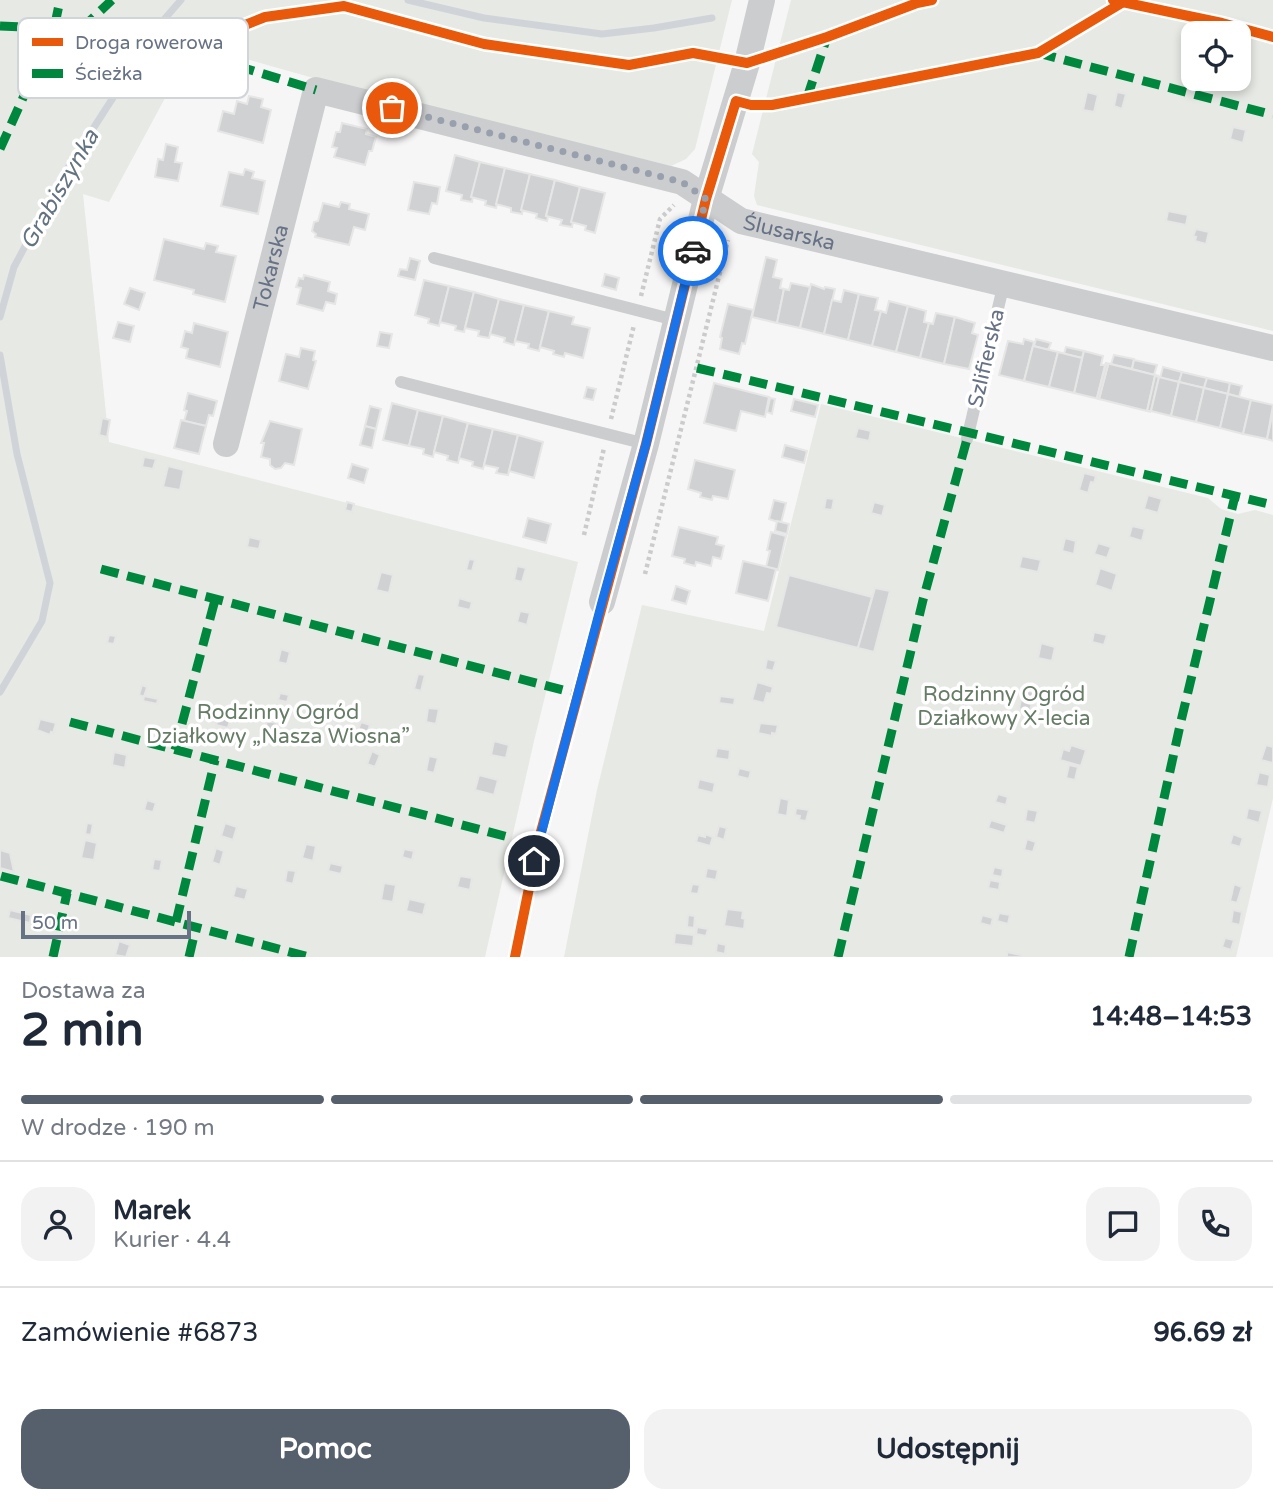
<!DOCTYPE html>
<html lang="pl">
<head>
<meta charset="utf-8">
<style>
	:root { --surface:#fff; --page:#f2f2f3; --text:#1f2937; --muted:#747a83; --line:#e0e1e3; --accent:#565f6c }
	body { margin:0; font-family:"Varela Round",sans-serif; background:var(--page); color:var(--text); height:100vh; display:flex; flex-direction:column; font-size:26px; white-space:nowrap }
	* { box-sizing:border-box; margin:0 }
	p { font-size:23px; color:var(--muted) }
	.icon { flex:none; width:38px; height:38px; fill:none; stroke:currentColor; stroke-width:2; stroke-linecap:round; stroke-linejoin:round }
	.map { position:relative; height:957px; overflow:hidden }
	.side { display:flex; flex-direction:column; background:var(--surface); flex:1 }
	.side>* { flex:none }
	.tools { position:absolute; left:1181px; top:21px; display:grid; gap:14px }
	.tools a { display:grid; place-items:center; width:70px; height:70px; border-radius:14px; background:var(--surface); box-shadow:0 4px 10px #0003; font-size:35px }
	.scale { position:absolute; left:21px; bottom:18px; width:170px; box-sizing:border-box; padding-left:7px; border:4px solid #677285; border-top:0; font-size:19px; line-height:24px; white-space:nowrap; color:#677285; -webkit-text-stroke:5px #fff; paint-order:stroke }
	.pin { position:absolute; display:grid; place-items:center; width:60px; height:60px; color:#fff; margin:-30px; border:4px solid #fff; border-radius:50%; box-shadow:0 2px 7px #0007 }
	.courier { position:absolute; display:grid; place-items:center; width:70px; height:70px; margin:-35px; border:5px solid #1a73e8; border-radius:50%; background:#fff; color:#222; box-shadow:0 2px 9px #0007 }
	.summary em { font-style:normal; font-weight:800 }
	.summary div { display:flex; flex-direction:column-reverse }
	.summary { display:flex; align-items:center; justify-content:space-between; height:119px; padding:0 21px }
	h1 { font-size:46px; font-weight:800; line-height:52px }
	.bar { display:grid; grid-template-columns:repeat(4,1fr); gap:10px 7px; align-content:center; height:84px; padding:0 21px }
	.bar i { height:9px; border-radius:5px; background:var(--line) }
	.bar .selected { background:var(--accent) }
	.bar p { grid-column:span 4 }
	.line { display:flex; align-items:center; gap:18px; padding:0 21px; border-top:2px solid var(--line) }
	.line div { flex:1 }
	.round { display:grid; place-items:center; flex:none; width:74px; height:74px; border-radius:21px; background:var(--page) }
	.primary-button { display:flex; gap:14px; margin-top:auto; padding:14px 21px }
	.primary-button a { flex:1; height:80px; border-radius:21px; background:var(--accent); color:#fff; font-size:28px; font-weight:800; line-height:80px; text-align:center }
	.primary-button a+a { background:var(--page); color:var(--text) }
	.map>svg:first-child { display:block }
</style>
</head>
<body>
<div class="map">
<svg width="1273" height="957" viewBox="0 0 1273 957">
	<rect width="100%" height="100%" fill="#f6f6f6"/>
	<g fill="#e6e9e4" fill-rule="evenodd">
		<path d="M0 0H732L695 149 686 159 671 166 310 77 189 43 186 59 109 202 83 194 109 442 578 562 534 741 485 957H0Z"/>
		<path d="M791 0H1273V331L757 205 754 196 759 162 752 154ZM1194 33H1239V79H1194Z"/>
		<path d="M821 404 1208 498 1221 509 1238 514 1255 510 1273 515V798L1236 957H564L597 790 642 605 764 631Z"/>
	</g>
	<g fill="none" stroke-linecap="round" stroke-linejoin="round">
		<g stroke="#d0d4d9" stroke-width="7">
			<path d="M408 0 484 18 602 34 654 28 712 18"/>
			<path d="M0 317 14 267 62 177 161 23 181 0"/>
			<path d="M0 355 17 454 50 583 42 621 0 692"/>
		</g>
	</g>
	<g fill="#d0d1d2" stroke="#e6e6e6" stroke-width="2">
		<path d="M1087 92 1098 95 1094 112 1083 110Z"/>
		<path d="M1117 92 1126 94 1122 109 1114 106Z"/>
		<path d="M249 96 263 99 261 107 271 110 263 143 218 131 223 111 234 114 237 101 247 104Z"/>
		<path d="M342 123 367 129 366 134 376 137 372 151H369L365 165 334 157 337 148 332 147 336 132H340Z"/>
		<path d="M1233 127 1246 130 1243 143 1230 139Z"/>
		<path d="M166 144 178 147 175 162 182 163 178 181 155 177 158 159 163 160Z"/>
		<path d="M455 155 480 162 472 202 461 200 462 195 446 191Z"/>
		<path d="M480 162 505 168 496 208 485 205 486 201 471 197Z"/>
		<path d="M505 168 530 174 522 214 511 212V208L496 204Z"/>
		<path d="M245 169 254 172 252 178 265 181 258 214 221 206 229 172 243 175Z"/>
		<path d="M530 174 555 180 546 216 548 217 547 221 536 218 537 214 521 210Z"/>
		<path d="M555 180 580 187 572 227 560 225 562 220 546 216Z"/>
		<path d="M414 182 440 187 437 204 432 203 429 214 408 210Z"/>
		<path d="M580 187 605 193 595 233 585 230 586 226 571 222Z"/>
		<path d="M341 202 350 204 349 209 369 214 365 230 354 227 349 245 315 237 316 234 312 231 314 222 318 221 323 203 339 207Z"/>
		<path d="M1168 211 1188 215 1186 225 1166 221Z"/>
		<path d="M1196 229 1209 232 1206 244 1195 241 1196 237 1193 236Z"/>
		<path d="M164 239 204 249 206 243 218 246 216 252 236 256 225 302 193 294 194 290 154 280Z"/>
		<path d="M766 257 777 260 773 277 782 279 780 288 784 289 777 323 752 317Z"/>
		<path d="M410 258 420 261 415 280 398 276 400 269 407 270Z"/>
		<path d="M605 274 619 278 616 290 602 286Z"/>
		<path d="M304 275 330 282 328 291 337 294 335 304 326 302 323 311 297 304 301 288 296 287 299 278 303 279Z"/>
		<path d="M424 280 449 286 439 326 428 323 429 319 415 315Z"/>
		<path d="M791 283 810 287 800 328 777 323 784 289 789 290Z"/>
		<path d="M811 284 824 289 825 287 835 289 824 334 800 328Z"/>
		<path d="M449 286 474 292 464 332 455 330 456 326 440 322Z"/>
		<path d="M130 288 145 293 139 310 124 304Z"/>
		<path d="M844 290 859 294 848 340 824 334 832 300 841 302Z"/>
		<path d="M474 292 499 299 489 338 478 336 479 331 465 328Z"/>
		<path d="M859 294 878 298 875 310 881 311 872 346 848 340Z"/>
		<path d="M499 299 524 305 514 345 504 342 505 338 490 334Z"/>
		<path d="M889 301 908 306 896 352 872 346 881 311 886 313Z"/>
		<path d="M728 304 753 310 745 344 742 343 739 354 720 349 722 338 720 337Z"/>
		<path d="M524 305 549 311 539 351 528 348 529 344 515 341Z"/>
		<path d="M908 306 926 311 924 322 929 323 920 358 896 352Z"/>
		<path d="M549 311 574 317 572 324 590 328 583 358 565 353 564 357 553 354 554 351 540 347Z"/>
		<path d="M936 313 955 317 944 364 920 358 929 323 933 324Z"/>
		<path d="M955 317 975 323 972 333 978 335 969 369 944 364Z"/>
		<path d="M118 322 134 326 130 342 113 338Z"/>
		<path d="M194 323 228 332 220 367 186 358 188 349 181 347 185 331 192 333Z"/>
		<path d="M380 332 392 334 389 348 377 346Z"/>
		<path d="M1024 339 1034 342 1024 381 999 375 1008 341 1023 344Z"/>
		<path d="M1036 339 1051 343 1048 350 1034 346Z"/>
		<path d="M1033 346 1058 352 1049 387 1024 381Z"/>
		<path d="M1066 347 1084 351 1082 358 1064 354Z"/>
		<path d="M301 348 315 351 313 360 316 361 308 389 279 381 286 354 299 357Z"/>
		<path d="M1084 351 1103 356 1101 365H1105L1097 398 1099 399 1074 393Z"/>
		<path d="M1058 352 1082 358 1074 393 1049 387Z"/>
		<path d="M1114 355 1134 359 1132 369 1111 364Z"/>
		<path d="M1134 360 1157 365 1154 375 1132 369Z"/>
		<path d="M1106 363 1159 376H1155L1147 411 1151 412 1099 399 1108 365H1105Z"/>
		<path d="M1106 364 1108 365 1099 399 1097 398Z"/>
		<path d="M1163 367 1182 372 1179 382 1160 378Z"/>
		<path d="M1182 372 1207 378 1204 388 1179 382Z"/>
		<path d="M1155 376 1159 377 1151 411H1147Z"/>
		<path d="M1159 377 1179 382 1171 416 1151 411Z"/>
		<path d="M1207 378 1230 383 1228 394 1204 388Z"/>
		<path d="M1179 382 1204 388 1196 422 1171 416Z"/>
		<path d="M714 383 769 397 765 417 741 411 736 431 704 423Z"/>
		<path d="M1230 383 1242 386 1239 397 1228 394Z"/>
		<path d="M587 387 596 389 593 400 584 398Z"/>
		<path d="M1204 388 1228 394 1220 428 1196 422Z"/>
		<path d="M188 393 217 401 213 416 209 415 206 426 184 421 187 411 184 410Z"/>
		<path d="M1228 394 1251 400 1243 434 1220 428Z"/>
		<path d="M770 398 775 399 772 414 767 412Z"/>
		<path d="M794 399 818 405 815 417 791 411Z"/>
		<path d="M1251 400 1273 405 1267 439 1243 434Z"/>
		<path d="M392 403 418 410 409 446 383 440Z"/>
		<path d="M370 406 381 409 376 429 365 426Z"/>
		<path d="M418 410 443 416 433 457 423 454 424 449 409 446Z"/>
		<path d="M1273 412V441L1267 439Z"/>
		<path d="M443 416 468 423 458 463 447 460 448 456 434 452Z"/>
		<path d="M102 418 110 420 107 437 99 435Z"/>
		<path d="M181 420 206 426 199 454 174 448Z"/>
		<path d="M270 421 302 429 294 465 285 463 281 468 275 469 270 465V459L261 457 264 443H261Z"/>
		<path d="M468 423 493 429 483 469 472 466 473 462 459 458Z"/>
		<path d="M365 426 376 429 372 448 360 445Z"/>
		<path d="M858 428 871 431 869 441 855 438Z"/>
		<path d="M493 429 518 435 508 475 496 473 498 468 484 465Z"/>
		<path d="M518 435 543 442 534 478 509 471Z"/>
		<path d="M785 445 807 451 804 463 782 457Z"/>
		<path d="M144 457 156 459 153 469 142 467Z"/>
		<path d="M695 460 735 470 728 499 713 496 712 500 700 497 701 493 688 489Z"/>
		<path d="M352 464 368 469 364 483 348 478Z"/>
		<path d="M168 466 184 470 180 490 163 487Z"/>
		<path d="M1084 473 1096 476 1094 483 1091 482 1088 493 1079 490Z"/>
		<path d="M1148 495 1162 499 1158 513 1144 509Z"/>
		<path d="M826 498 834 499 832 510 824 509Z"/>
		<path d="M774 500 786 503 781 523 769 519Z"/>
		<path d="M347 502 354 504 352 512 345 510Z"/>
		<path d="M874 502 885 505 882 516 871 513Z"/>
		<path d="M528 518 551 524 546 543 523 537Z"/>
		<path d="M777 521 789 524 787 534 775 531Z"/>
		<path d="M1132 526 1145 529 1142 541 1129 537Z"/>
		<path d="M679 527 718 537 716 544 724 546 721 559 713 557 711 566 696 562 695 566 684 563 685 559 672 556Z"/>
		<path d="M771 532 786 536 778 570 766 567 770 551 767 550Z"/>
		<path d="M249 537 261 540 259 549 247 547Z"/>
		<path d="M1065 538 1076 541 1074 554 1062 551Z"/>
		<path d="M1098 543 1111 547 1107 558 1094 554Z"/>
		<path d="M1022 556 1041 560 1038 572 1019 568Z"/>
		<path d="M469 559 475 560 472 571 466 570Z"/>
		<path d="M743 561 776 569 768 601 736 593Z"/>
		<path d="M517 566 526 568 522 582 514 580Z"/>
		<path d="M1100 568 1117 574 1112 591 1095 585Z"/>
		<path d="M381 572 393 575 389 593 376 590Z"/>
		<path d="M789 575 872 597 858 648 776 627Z"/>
		<path d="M676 586 690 591 686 604 672 600Z"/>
		<path d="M875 588 890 591 874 652 858 648Z"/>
		<path d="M459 598 472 602 470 610 457 607Z"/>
		<path d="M520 611 530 613 527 625 517 622Z"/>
		<path d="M1094 632 1107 635 1104 645 1092 642Z"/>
		<path d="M109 635 116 636 114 644 107 643Z"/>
		<path d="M1041 643 1055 647 1052 661 1038 658Z"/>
		<path d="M281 649 290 652 287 664 278 662Z"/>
		<path d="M767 659 776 661 773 671 765 669Z"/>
		<path d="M418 674 425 675 421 691 414 689Z"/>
		<path d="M757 682 773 687 771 694 767 693 764 703 752 700Z"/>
		<path d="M142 685 147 687 144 697 139 695Z"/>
		<path d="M1053 687 1066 690 1064 700 1051 697Z"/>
		<path d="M1023 690 1034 692 1030 712 1019 709Z"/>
		<path d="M280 693 289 695 287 702 278 700Z"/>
		<path d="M144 696 158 699 157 704 143 701Z"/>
		<path d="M720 696 735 698 734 705 719 703Z"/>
		<path d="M428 708 439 709 436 724 426 722Z"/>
		<path d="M219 713 231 716 228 728 216 725Z"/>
		<path d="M40 719 56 723 53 733 51 732 50 735 37 730Z"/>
		<path d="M267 721 277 723 274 737 264 734Z"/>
		<path d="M361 722 370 725 365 739 356 736Z"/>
		<path d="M760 723 778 725 776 734 772 733V736L758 733Z"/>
		<path d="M494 741 509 745 506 758 491 755Z"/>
		<path d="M1071 745 1086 750 1081 766 1060 760 1063 749 1069 751Z"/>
		<path d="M1266 745 1273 747V763L1261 760Z"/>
		<path d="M717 748 730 750 729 760 715 758Z"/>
		<path d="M372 751 380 755 375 767 367 764Z"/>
		<path d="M114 752 127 755 125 768 112 765Z"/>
		<path d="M429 756 438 758 434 773 426 771Z"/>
		<path d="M1069 765 1078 767 1075 780 1066 778Z"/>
		<path d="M739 768 751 771 749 779 737 776Z"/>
		<path d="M1259 772 1270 775 1268 787 1256 785Z"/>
		<path d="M479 775 498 780 494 795 475 790Z"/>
		<path d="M699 779 715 783 713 793 697 789Z"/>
		<path d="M998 794 1008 797 1006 805 995 802Z"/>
		<path d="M780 798 789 800 787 816 777 814Z"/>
		<path d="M147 800 156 803 153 812 144 810Z"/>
		<path d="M796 808 809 810 806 821 799 820 800 816 795 815Z"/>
		<path d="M1248 808 1262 811 1259 823 1246 819Z"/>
		<path d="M1027 809 1038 811 1035 823 1025 821Z"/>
		<path d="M991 820 1007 825 1004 833 988 828Z"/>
		<path d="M87 823 93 824 91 835 85 834Z"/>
		<path d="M225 823 237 827 233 840 221 836Z"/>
		<path d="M719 826 727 828 724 840 716 837Z"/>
		<path d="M705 834 713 837 710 846 696 842 698 835 705 837Z"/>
		<path d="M1233 834 1243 838 1240 847 1230 844Z"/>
		<path d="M1027 839 1036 842 1033 852 1024 850Z"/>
		<path d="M85 840 97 843 94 860 81 858Z"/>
		<path d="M306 844 316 846 313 861 302 858Z"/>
		<path d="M216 848 224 851 220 865 212 862Z"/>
		<path d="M404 849 414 851 412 860 402 857Z"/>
		<path d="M0 850 10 853 14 872 0 868Z"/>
		<path d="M154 859 162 860 160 871 152 870Z"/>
		<path d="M330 863 343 866 341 874 328 871Z"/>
		<path d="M994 867 1003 869 1002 877 992 875Z"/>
		<path d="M707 868 718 870 716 880 705 878Z"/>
		<path d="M287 870 296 871 293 884 285 882Z"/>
		<path d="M460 876 472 878 470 890 457 887Z"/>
		<path d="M990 880 1000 882 999 890 988 888Z"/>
		<path d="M384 883 396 885 393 902 381 900Z"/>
		<path d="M692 884 700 885 698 894 690 893Z"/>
		<path d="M1234 884 1242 887 1237 903 1230 901Z"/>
		<path d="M236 886 248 889 245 900 233 897Z"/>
		<path d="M409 899 426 903 423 915 406 911Z"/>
		<path d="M727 909 743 911 742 918 745 919 744 929 724 926Z"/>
		<path d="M10 910 31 915 30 923 8 918Z"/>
		<path d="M1233 910 1242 912 1240 925 1231 923Z"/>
		<path d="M999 913 1010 915 1008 924 997 921Z"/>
		<path d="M688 915 695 916 694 928 687 927Z"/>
		<path d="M982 915 993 918 991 926 980 923Z"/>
		<path d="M697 927 708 929 706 936 696 934Z"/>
		<path d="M675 933 694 935 693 946 674 944Z"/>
		<path d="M1225 938 1234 940 1231 950 1222 947Z"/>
		<path d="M119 941 130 945 126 957 115 955Z"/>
		<path d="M717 943 726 945 725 954 716 952Z"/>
		<path d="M1007 952 1021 955 1020 957H1007Z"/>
	</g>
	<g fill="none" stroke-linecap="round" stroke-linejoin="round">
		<g stroke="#cbcbcc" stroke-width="4.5" stroke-dasharray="3.5 3.5" stroke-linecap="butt">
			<path d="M641 296 660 219 674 205"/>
			<path d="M611 419 634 325"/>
			<path d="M584 535 604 448"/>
			<path d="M645 574 728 240"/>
		</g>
		<g stroke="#cccdcf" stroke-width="12">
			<path d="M434 258 675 320"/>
			<path d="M401 382 646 444"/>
			<path d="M967 439 1004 283"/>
			<path d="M515 957 539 839 602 602"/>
		</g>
		<g stroke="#cccdcf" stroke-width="26">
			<path id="s1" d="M226 444 316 90 682 182 741 221 1273 348"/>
			<path d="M602 602 646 444 706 199 747 63 762 0"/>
		</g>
		<g stroke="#00873e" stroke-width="9" stroke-dasharray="18 9" stroke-linecap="butt">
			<path d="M0 26 81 29 112 0"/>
			<path d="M185 50 316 90"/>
			<path d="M1038 53 1273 115"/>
			<path d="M807 98 827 37"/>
			<path d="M0 149 54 29 60 0"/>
			<path d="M697 368 1273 505"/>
			<path d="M101 569 578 694"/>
			<path d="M70 722 512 838"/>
			<path d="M175 750 215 600"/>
			<path d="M1 876 309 957"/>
			<path d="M176 922 215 760"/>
			<path d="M53 957 67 893"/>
			<path d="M189 957 196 927"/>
			<path d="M838 957 923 600 967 439"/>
			<path d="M1129 957 1181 721 1235 496"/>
		</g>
		<g stroke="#fff" stroke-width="15">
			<g id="cycleway">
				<path d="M1113 0 1222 23 1273 37"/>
				<path d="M81 29 132 37 185 49 265 17 344 6 484 44 629 65 693 53 747 63 827 37 917 3 932 0"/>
				<path d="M515 957 539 839 646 444 706 199 736 101 751 105H772L1038 53 1125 1"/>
			</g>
		</g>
		<use href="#cycleway" stroke="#e8590c" stroke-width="10"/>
	</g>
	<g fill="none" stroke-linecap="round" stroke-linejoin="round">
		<path stroke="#99a0ad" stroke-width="7" stroke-dasharray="0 12.6" d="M392 108 682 182 706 199 693 251"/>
		<path stroke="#1a73e8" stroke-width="9" d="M534 861 602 602 646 444 693 251"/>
	</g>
	<g text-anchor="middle" stroke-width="7" stroke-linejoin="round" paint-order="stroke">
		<g font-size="21" fill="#677285" stroke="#fff">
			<text dy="7" stroke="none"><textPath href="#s1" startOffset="863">Ślusarska</textPath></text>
			<text dy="7" stroke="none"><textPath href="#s1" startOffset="182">Tokarska</textPath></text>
			<text transform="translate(986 358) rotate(-77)" y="7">Szlifierska</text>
		</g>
		<g font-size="21" fill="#667c66" stroke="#fff">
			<text x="1004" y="701">Rodzinny Ogród<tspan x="1004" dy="24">Działkowy X-lecia</tspan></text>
			<text x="278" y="719">Rodzinny Ogród<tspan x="278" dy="24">Działkowy „Nasza Wiosna”</tspan></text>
		</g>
		<g font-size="23" font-style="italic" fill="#637380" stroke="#fff">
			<text transform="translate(59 189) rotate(-60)" y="8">Grabiszynka</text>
		</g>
	</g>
	<rect x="18" y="18" width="230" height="80" rx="10" fill="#fff" stroke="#d1d5da" stroke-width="2"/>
	<rect x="32" y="38" width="31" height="8" fill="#e8590c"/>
	<rect x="32" y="69" width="31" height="9" fill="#00873e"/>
	<g font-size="19" fill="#677285">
		<text x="75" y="49">Droga rowerowa</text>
		<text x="75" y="80">Ścieżka</text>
	</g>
</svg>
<div class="tools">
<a><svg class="icon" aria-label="locate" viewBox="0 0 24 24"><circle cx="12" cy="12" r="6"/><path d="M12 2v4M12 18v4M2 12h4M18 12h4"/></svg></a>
</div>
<div class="scale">50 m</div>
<div class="pin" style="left:392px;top:108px;background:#ea580c"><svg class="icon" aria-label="bag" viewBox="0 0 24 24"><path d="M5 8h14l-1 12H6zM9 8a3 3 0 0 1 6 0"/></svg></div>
<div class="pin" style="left:534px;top:861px;background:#1f2937"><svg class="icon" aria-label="home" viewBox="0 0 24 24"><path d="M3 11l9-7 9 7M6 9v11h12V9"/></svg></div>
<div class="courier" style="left:693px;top:251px"><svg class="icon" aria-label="car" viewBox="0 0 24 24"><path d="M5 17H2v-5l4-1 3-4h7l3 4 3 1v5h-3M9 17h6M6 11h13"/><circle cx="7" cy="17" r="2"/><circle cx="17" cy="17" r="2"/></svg></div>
</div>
<section class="side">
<div class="summary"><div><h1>2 min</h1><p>Dostawa za</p></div><em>14:48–14:53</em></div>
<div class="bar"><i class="selected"></i><i class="selected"></i><i class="selected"></i><i></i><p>W drodze · 190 m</p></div>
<div class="line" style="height:126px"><a class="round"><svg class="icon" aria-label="person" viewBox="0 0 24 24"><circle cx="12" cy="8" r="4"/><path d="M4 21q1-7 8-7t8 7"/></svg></a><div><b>Marek</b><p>Kurier · 4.4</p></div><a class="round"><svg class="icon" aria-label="chat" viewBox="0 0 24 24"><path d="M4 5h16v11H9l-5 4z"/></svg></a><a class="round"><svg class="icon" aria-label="phone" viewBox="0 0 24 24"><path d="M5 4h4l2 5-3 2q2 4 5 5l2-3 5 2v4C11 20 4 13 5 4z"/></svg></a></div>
<div class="line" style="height:91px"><div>Zamówienie #6873</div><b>96.69 zł</b></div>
<div class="primary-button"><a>Pomoc</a><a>Udostępnij</a></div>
</section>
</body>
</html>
